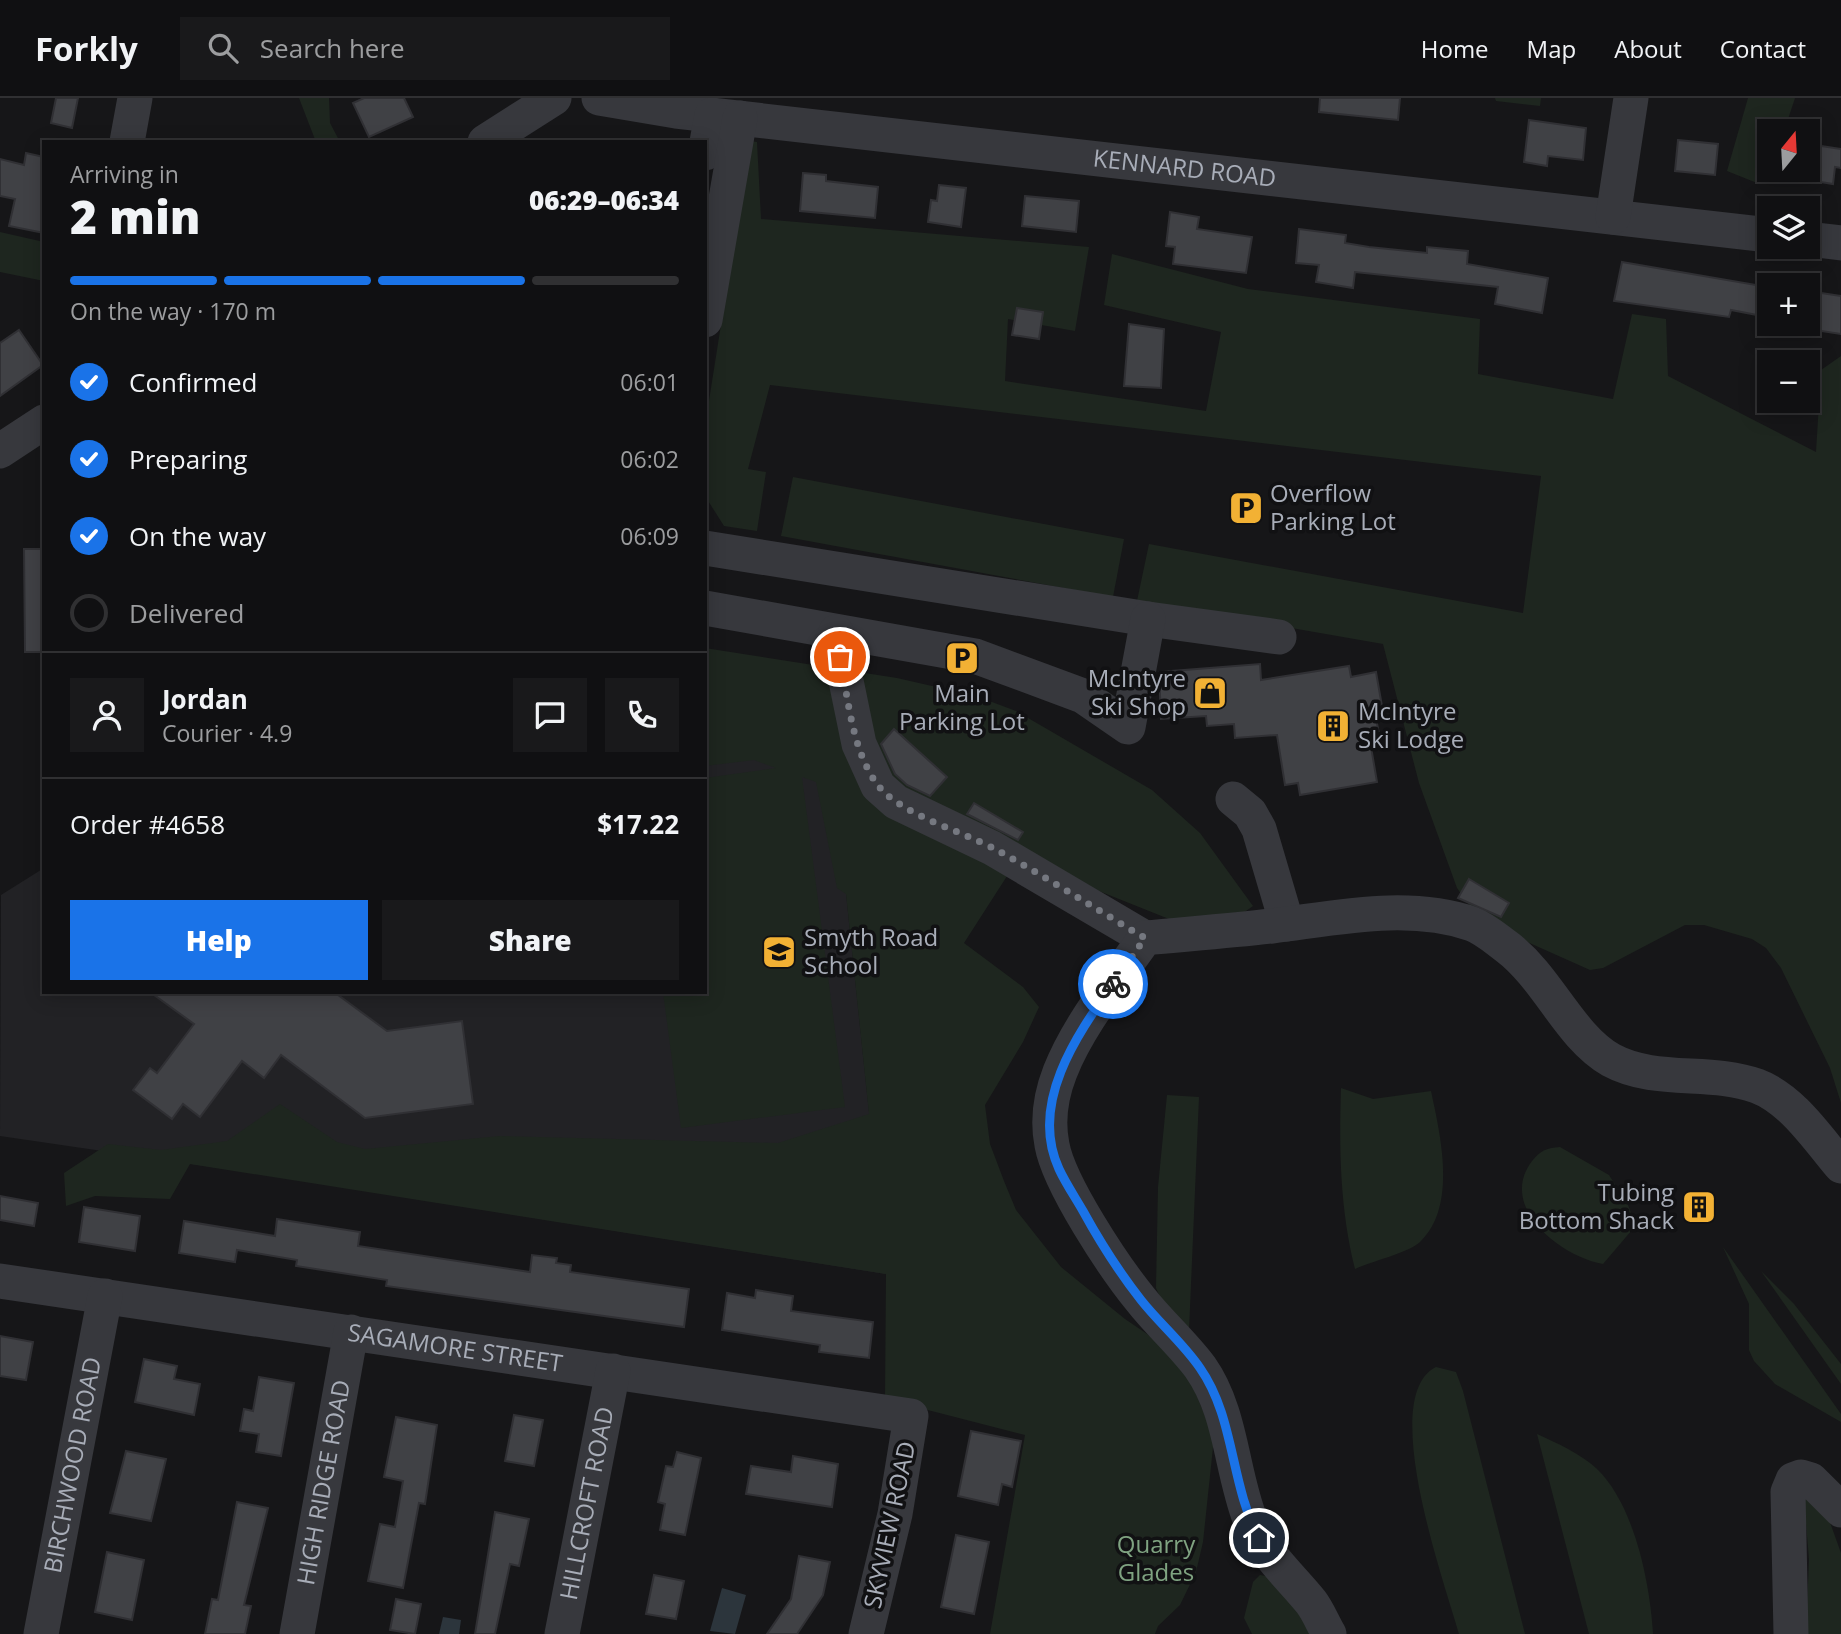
<!DOCTYPE html>
<html lang="en">
<head>
<meta charset="utf-8">
<style>
	:root { --surface:#101012; --page:#19191b; --text:#f1f3f6; --muted:#9c9d9f; --line:#303032; --accent:#1a73e8 }
	body { margin:0; font-family:"Open Sans",sans-serif; background:var(--page); color:var(--text); height:100vh; display:flex; flex-direction:column; font-size:26px; white-space:nowrap }
	* { box-sizing:border-box; margin:0 }
	p { font-size:23px; color:var(--muted) }
	.icon { flex:none; width:38px; height:38px; fill:none; stroke:currentColor; stroke-width:2; stroke-linecap:round; stroke-linejoin:round }
	.map { position:relative; flex:1; overflow:hidden }
	.panel { position:absolute; left:42px; top:42px; width:665px; height:854px; display:flex; flex-direction:column; background:var(--surface); border-radius:0px; box-shadow:0 4px 18px #0003,0 0 0 2px var(--line) }
	.panel>* { flex:none }
	.needle { width:46px; rotate:18deg }
	.tools { position:absolute; left:1757px; top:21px; display:grid; gap:14px }
	.tools a { display:grid; place-items:center; width:63px; height:63px; border-radius:0px; background:var(--surface); box-shadow:0 4px 18px #0003,0 0 0 2px var(--line); font-size:35px }
	.pin { position:absolute; display:grid; place-items:center; width:60px; height:60px; color:#fff; margin:-30px; border:4px solid #fff; border-radius:50%; box-shadow:0 2px 7px #0007 }
	.courier { position:absolute; display:grid; place-items:center; width:70px; height:70px; margin:-35px; border:5px solid #1a73e8; border-radius:50%; background:#fff; color:#222; box-shadow:0 2px 9px #0007 }
	.overview em { font-style:normal; font-weight:800 }
	.overview div { display:flex; flex-direction:column-reverse }
	.overview { display:flex; align-items:center; justify-content:space-between; height:119px; padding:0 28px }
	h1 { font-size:46px; font-weight:800; line-height:52px }
	.bar { display:grid; grid-template-columns:repeat(4,1fr); gap:10px 7px; align-content:center; height:84px; padding:0 28px }
	.bar i { height:9px; border-radius:5px; background:var(--line) }
	.bar .selected { background:var(--accent) }
	.bar p { grid-column:span 4 }
	.line { display:flex; align-items:center; gap:18px; padding:0 28px; border-top:2px solid var(--line) }
	.line div { flex:1 }
	.round { display:grid; place-items:center; flex:none; width:74px; height:74px; border-radius:0px; background:var(--page) }
	ol { padding:0 28px; list-style:none }
	li { display:flex; align-items:center; gap:21px; height:77px }
	li p { margin-inline-start:auto }
	li .icon { padding:7px; border-radius:50%; background:var(--accent); color:#fff; stroke-width:4 }
	li:last-child { color:var(--muted) }
	li i { width:38px; height:38px; border:4px solid var(--line); border-radius:50% }
	.cta { display:flex; gap:14px; margin-top:auto; padding:14px 28px }
	.cta a { flex:1; height:80px; border-radius:0px; background:var(--accent); color:#fff; font-size:28px; font-weight:800; line-height:80px; text-align:center }
	.cta a+a { background:var(--page); color:var(--text) }
	header { display:flex; align-items:center; gap:42px; box-sizing:border-box; height:98px; padding:0 35px; background:var(--surface); border-bottom:2px solid var(--line) }
	header strong { font-size:33px }
	nav { display:flex; gap:38px; margin-inline-start:auto; font-size:24px }
	.search { width:490px; height:63px; background:var(--page); display:flex; align-items:center; gap:18px; box-sizing:border-box; padding:0 24px; border-radius:0px; color:var(--muted); font-size:26px }
	.map>svg:first-child { display:block }
</style>
</head>
<body>
<header>
<strong>Forkly</strong>
<div class="search"><svg class="icon" aria-label="search" viewBox="0 0 24 24"><circle cx="10" cy="10" r="6"/><path d="M15 15l6 6"/></svg>Search here</div>
<nav><a>Home</a><a>Map</a><a>About</a><a>Contact</a></nav>
</header>
<div class="map">
<svg width="1841" height="1536" viewBox="0 0 1841 1536">
	<rect width="100%" height="100%" fill="#161618"/>
	<path fill="#222225" d="M705 587 827 614 886 1176 259 1076 0 1038 1 797 44 770V894H705Z"/>
	<g fill="#1e261f">
		<path d="M299 0H329L330 25 340 44H316Z"/>
		<path d="M1495 0H1541L1540 8 1496 3Z"/>
		<path d="M1748 0H1795L1784 33H1769V63L1757 85 1727 73Z"/>
		<path d="M750 43 757 44 761 121 1089 149 1075 233 1008 221 1005 283 1206 313 1221 234 1104 207 1112 156 1248 191 1480 221 1478 276 1613 301 1632 216 1666 221 1668 278 1816 354 1821 272 1841 258V1005L1830 970 1781 870 1766 850 1752 841 1704 827H1685L1603 870 1590 872 1498 831 1472 811 1457 790 1419 685 1383 546 1137 503 1149 446 1523 515 1541 378 770 287 748 371 766 374 757 433 724 428 705 398V328Z"/>
		<path d="M0 134 44 144V183L0 174Z"/>
		<path d="M793 379 1124 441 1113 499 781 438Z"/>
		<path d="M705 550 897 580 976 598 1016 613 1152 692 1200 735 1253 808 1239 818 1174 823 1099 793 1025 750 964 845 1023 889 1039 909 1023 944 985 1007 990 1046 1004 1083 1016 1112 1061 1169 1125 1221 1181 1259 1214 1340 1203 1444 1196 1474 1180 1507 1158 1528 1155 1536H990L1025 1337 885 1301 886 1176 190 1066 170 1101 95 1098 66 1108 64 1075 108 1046 161 1052 227 1043 280 1006 337 1044 365 1051 500 1038 778 1045 869 1016 846 796 837 790 816 684 802 679 845 1009 681 1030 663 894H705V680L776 670 754 662 705 668Z"/>
		<path d="M1341 990 1373 1001 1431 993C1440 1036 1458 1108 1420 1144 1408 1155 1372 1163 1355 1171 1340 1111 1339 1052 1341 990Z"/>
		<path d="M1167 997 1199 999 1189 1233 1165 1210 1156 1190 1158 1089Z"/>
		<path d="M1560 1049 1609 1077 1628 1107 1634 1123 1632 1132 1603 1166C1561 1159 1497 1109 1532 1063 1541 1052 1547 1050 1560 1049Z"/>
		<path d="M1723 1149 1841 1316V1324L1775 1286 1754 1263 1749 1252V1206Z"/>
		<path d="M1761 1173 1794 1206 1841 1266V1286Z"/>
		<path d="M1436 1269 1456 1274 1463 1293 1525 1536H1459C1445 1486 1377 1298 1436 1269Z"/>
		<path d="M1537 1336C1557 1345 1581 1356 1597 1371 1635 1408 1650 1486 1653 1536H1589Z"/>
		<path d="M1803 1390 1827 1416 1841 1455V1536H1806L1809 1461Z"/>
		<path d="M1260 1477 1271 1479 1314 1536H1252L1244 1520 1253 1484Z"/>
	</g>
	<g fill="#2c353c">
		<path d="M722 1490 746 1497 735 1536 710 1533Z"/>
		<path d="M443 1519 461 1522 459 1536H439Z"/>
	</g>
	<g fill="#404145" stroke="#303034" stroke-width="2">
		<path d="M56 0H78L72 30 51 25Z"/>
		<path d="M364 0H404L413 19 369 39 353 5Z"/>
		<path d="M1320 0H1400L1398 22 1319 14Z"/>
		<path d="M1529 22 1586 30 1583 62 1548 58 1547 68 1524 64Z"/>
		<path d="M1678 42 1718 46 1715 77 1675 73Z"/>
		<path d="M1808 46 1841 51V70L1835 69 1833 86 1808 82Z"/>
		<path d="M26 55 44 59V135L9 128 15 101 0 98V61L24 67Z"/>
		<path d="M803 75 826 77V83L878 89 875 120 800 113Z"/>
		<path d="M939 87 966 90 961 129 928 124 931 102 937 103Z"/>
		<path d="M1025 98 1079 103 1076 134 1022 128Z"/>
		<path d="M1170 114 1199 119 1197 131 1252 139 1246 175 1173 166 1175 149 1166 148Z"/>
		<path d="M1299 131 1346 137 1345 145 1369 149 1427 155V149L1468 153 1467 166 1548 180 1542 215 1495 206 1498 189 1355 174 1353 190 1316 184 1319 167 1296 165Z"/>
		<path d="M1622 164 1762 188 1757 217 1731 212 1729 219 1614 203Z"/>
		<path d="M1808 193 1841 198V236L1808 231Z"/>
		<path d="M1017 210 1043 214 1039 241 1012 237Z"/>
		<path d="M1129 226 1164 231 1161 290 1124 288Z"/>
		<path d="M19 232 43 267 0 298V245Z"/>
		<path d="M24 451H44V554H25Z"/>
		<path d="M1260 566 1261 582 1349 568 1351 579 1376 574 1383 614 1375 615 1380 641 1370 643 1377 684 1300 697 1298 685 1285 687 1277 637 1235 640 1234 626 1207 628 1206 618 1161 621 1159 574Z"/>
		<path d="M894 631 947 679 930 698 907 687 895 676 881 646Z"/>
		<path d="M974 705 1023 734 1018 742 967 716Z"/>
		<path d="M1469 781 1509 805 1501 819 1458 800Z"/>
		<path d="M150 894H334L387 933 462 923 473 1006 365 1020 281 957 264 980 242 963 200 1019 183 1006 172 1021 133 992 150 970 157 975 194 926Z"/>
		<path d="M0 1098 38 1105 34 1128 0 1122Z"/>
		<path d="M84 1109 140 1118 135 1153 79 1144Z"/>
		<path d="M277 1121 360 1134 358 1148 530 1174 532 1157 557 1160 556 1165 571 1167 570 1174 689 1191 684 1229 386 1188 387 1182 296 1168 297 1162 237 1152 235 1164 179 1155 184 1123 275 1138Z"/>
		<path d="M756 1192 793 1198 791 1213 873 1224 869 1260 819 1254 820 1247 722 1232 727 1195 755 1200Z"/>
		<path d="M0 1238 33 1244 26 1282 0 1278Z"/>
		<path d="M144 1261 177 1268 174 1281 200 1286 194 1317 135 1304Z"/>
		<path d="M259 1279 294 1285 281 1358 256 1354 259 1336 240 1333 244 1311 253 1313Z"/>
		<path d="M514 1317 543 1322 534 1368 505 1363Z"/>
		<path d="M396 1319 437 1327 425 1406 419 1405 403 1490 368 1483 380 1426 395 1429 403 1383 384 1379Z"/>
		<path d="M971 1333 1021 1343 1012 1389 1002 1386 998 1407 958 1398Z"/>
		<path d="M126 1353 166 1361 151 1423 110 1415Z"/>
		<path d="M677 1354 701 1360 685 1437 660 1432 665 1406 658 1404 666 1368 673 1369Z"/>
		<path d="M793 1358 838 1366 832 1409 746 1396 751 1368 791 1374Z"/>
		<path d="M237 1404 268 1410 244 1507 251 1508 245 1536H205L212 1501 218 1502Z"/>
		<path d="M495 1414 529 1421 519 1468 510 1466 495 1536H475Z"/>
		<path d="M956 1437 989 1444 974 1516 941 1509Z"/>
		<path d="M107 1454 144 1462 132 1522 95 1514Z"/>
		<path d="M799 1458 830 1464 823 1497 797 1536H767L791 1501Z"/>
		<path d="M654 1477 684 1483 676 1521 646 1516Z"/>
		<path d="M396 1501 421 1506 415 1536 390 1532Z"/>
	</g>
	<g fill="none" stroke-linecap="round" stroke-linejoin="round">
		<g stroke="#37383d" stroke-width="35">
			<path id="s1" d="M599 0 676 13 1769 137"/>
			<path d="M127 44 135 0"/>
			<path d="M485 44 554 0"/>
			<path d="M705 55 712 17"/>
			<path d="M1613 119 1631 0"/>
			<path d="M1808 141 1841 145"/>
			<path d="M705 222 740 20"/>
			<path d="M0 353 44 324"/>
			<path d="M705 450 1148 521 1279 539"/>
			<path d="M705 510 975 558 1083 598 1128 629 1148 521"/>
			<path d="M836 534 859 646 878 688 896 704 992 750 1145 840"/>
			<path d="M1233 701 1250 715 1259 731 1287 826"/>
			<path id="s2" d="M0 1183 911 1318 895 1416 866 1536"/>
			<path id="s3" d="M41 1536 105 1198"/>
			<path id="s4" d="M297 1536 351 1234"/>
			<path id="s5" d="M562 1536 613 1273"/>
			<path d="M1329 1536C1323 1526 1318 1513 1311 1504 1290 1478 1264 1456 1251 1424 1231 1374 1232 1314 1200 1269 1182 1245 1159 1225 1141 1202 1114 1169 1059 1086 1052 1047 1047 1022 1051 997 1060 974 1079 926 1115 883 1145 840 1187 836 1229 833 1272 828 1337 820 1408 804 1472 826 1485 831 1496 841 1507 849 1548 880 1569 938 1611 962 1655 986 1711 971 1757 988 1792 1001 1818 1041 1841 1068"/>
			<path d="M1791 1536 1788 1394 1793 1382 1801 1379 1811 1382 1841 1412"/>
		</g>
	</g>
	<g fill="none" stroke-linecap="round" stroke-linejoin="round">
		<path stroke="#757880" stroke-width="7" stroke-dasharray="0 12.6" d="M840 559C848 600 852 652 877 686 899 716 959 732 993 750 1045 778 1094 810 1145 840L1113 886"/>
		<path stroke="#1a73e8" stroke-width="9" d="M1113 886C1076 938 1029 1006 1059 1071 1066 1086 1075 1099 1083 1113 1100 1144 1119 1174 1141 1202 1159 1225 1183 1245 1200 1270 1235 1320 1230 1386 1259 1440"/>
	</g>
	<defs>
		<g id="parking-square" transform="scale(1.75)"><rect x="-9" y="-9" width="18" height="18" rx="4" fill="#f2b134" stroke="#111113"/><path d="M-3.5-5.5H1a3.5 3.5 0 0 1 0 7H-1V5.5H-3.5ZM-1-3.4V-.6H.8a1.4 1.4 0 0 0 0-2.8Z" fill="#111"/></g>
		<g id="shop-square" transform="scale(1.75)"><rect x="-9" y="-9" width="18" height="18" rx="4" fill="#f2b134" stroke="#111113"/><path d="M-5-2.5h2.3a2.7 3.5 0 0 1 5.4 0H5L5.5 6h-11ZM-1.5-2.5h3a1.5 2.3 0 0 0-3 0Z" fill="#111"/></g>
		<g id="building-square" transform="scale(1.75)"><rect x="-9" y="-9" width="18" height="18" rx="4" fill="#f2b134" stroke="#111113"/><path d="M-4-6H4V6H1V3H-1V6H-4ZM-2.5-4.3h1.7v1.8h-1.7ZM.8-4.3h1.7v1.8H.8ZM-2.5-1h1.7V.8h-1.7ZM.8-1h1.7V.8H.8Z" fill="#111"/></g>
		<g id="school-square" transform="scale(1.75)"><rect x="-9" y="-9" width="18" height="18" rx="4" fill="#f2b134" stroke="#111113"/><path d="M0-5L7-2L0 1L-7-2ZM-4 1L0 2.5L4 1V4Q0 6-4 4Z" fill="#111"/></g>
	</defs>
	<g fill-rule="evenodd">
		<use href="#parking-square" x="1246" y="410"/>
		<use href="#parking-square" x="962" y="560"/>
		<use href="#shop-square" x="1210" y="595"/>
		<use href="#building-square" x="1333" y="628"/>
		<use href="#school-square" x="779" y="854"/>
		<use href="#building-square" x="1699" y="1109"/>
	</g>
	<g text-anchor="middle" stroke-width="7" stroke-linejoin="round" paint-order="stroke">
		<g font-size="24" fill="#a8adb8" stroke="#111113">
			<text dy="8" stroke="none"><textPath href="#s1" startOffset="590">KENNARD ROAD</textPath></text>
			<text dy="8" stroke="none"><textPath href="#s2" startOffset="460">SAGAMORE STREET</textPath></text>
			<text dy="8" stroke="none"><textPath href="#s3" startOffset="172">BIRCHWOOD ROAD</textPath></text>
			<text dy="8" stroke="none"><textPath href="#s4" startOffset="154">HIGH RIDGE ROAD</textPath></text>
			<text dy="8" stroke="none"><textPath href="#s5" startOffset="133">HILLCROFT ROAD</textPath></text>
			<text transform="translate(890 1427) rotate(-78)" y="8">SKYVIEW ROAD</text>
		</g>
		<g font-size="24" fill="#a8adb8" stroke="#111113" text-anchor="start">
			<text x="1270" y="404">Overflow<tspan x="1270" dy="28">Parking Lot</tspan></text>
			<text x="1186" y="589" text-anchor="end">McIntyre<tspan x="1186" dy="28">Ski Shop</tspan></text>
			<text x="962" y="604" text-anchor="middle">Main<tspan x="962" dy="28">Parking Lot</tspan></text>
			<text x="1358" y="622">McIntyre<tspan x="1358" dy="28">Ski Lodge</tspan></text>
			<text x="804" y="848">Smyth Road<tspan x="804" dy="28">School</tspan></text>
			<text x="1674" y="1103" text-anchor="end">Tubing<tspan x="1674" dy="28">Bottom Shack</tspan></text>
		</g>
		<g font-size="24" fill="#7fa381" stroke="#111113">
			<text x="1156" y="1455">Quarry<tspan x="1156" dy="28">Glades</tspan></text>
		</g>
	</g>
</svg>
<div class="tools">
<a><svg class="needle" viewBox="-14 -14 28 28"><path d="M0-13l5 13h-10z" fill="#e53935"/><path d="M0 13l5-13h-10z" fill="#9c9d9f"/></svg></a>
<a><svg class="icon" aria-label="layers" viewBox="0 0 24 24"><path d="M12 4l9 5-9 5-9-5zM3 14l9 5 9-5"/></svg></a>
<a>+</a>
<a>−</a>
</div>
<div class="pin" style="left:840px;top:559px;background:#ea580c"><svg class="icon" aria-label="bag" viewBox="0 0 24 24"><path d="M5 8h14l-1 12H6zM9 8a3 3 0 0 1 6 0"/></svg></div>
<div class="pin" style="left:1259px;top:1440px;background:#1f2937"><svg class="icon" aria-label="home" viewBox="0 0 24 24"><path d="M3 11l9-7 9 7M6 9v11h12V9"/></svg></div>
<div class="courier" style="left:1113px;top:886px"><svg class="icon" aria-label="bike" viewBox="0 0 24 24"><circle cx="6" cy="16" r="4"/><circle cx="18" cy="16" r="4"/><path d="M6 16l4-8h5l3 8M10 8l3 8H6M13 5h3"/></svg></div>
<section class="panel">
<div class="overview"><div><h1>2 min</h1><p>Arriving in</p></div><em>06:29–06:34</em></div>
<div class="bar"><i class="selected"></i><i class="selected"></i><i class="selected"></i><i></i><p>On the way · 170 m</p></div>
<ol>
<li><svg class="icon" aria-label="check" viewBox="0 0 24 24"><path d="M5 12l5 5 9-10"/></svg>Confirmed<p>06:01</p></li>
<li><svg class="icon" aria-label="check" viewBox="0 0 24 24"><path d="M5 12l5 5 9-10"/></svg>Preparing<p>06:02</p></li>
<li><svg class="icon" aria-label="check" viewBox="0 0 24 24"><path d="M5 12l5 5 9-10"/></svg>On the way<p>06:09</p></li>
<li><i></i>Delivered</li>
</ol>
<div class="line" style="height:126px"><a class="round"><svg class="icon" aria-label="person" viewBox="0 0 24 24"><circle cx="12" cy="8" r="4"/><path d="M4 21q1-7 8-7t8 7"/></svg></a><div><b>Jordan</b><p>Courier · 4.9</p></div><a class="round"><svg class="icon" aria-label="chat" viewBox="0 0 24 24"><path d="M4 5h16v11H9l-5 4z"/></svg></a><a class="round"><svg class="icon" aria-label="phone" viewBox="0 0 24 24"><path d="M5 4h4l2 5-3 2q2 4 5 5l2-3 5 2v4C11 20 4 13 5 4z"/></svg></a></div>
<div class="line" style="height:91px"><div>Order #4658</div><b>$17.22</b></div>
<div class="cta"><a>Help</a><a>Share</a></div>
</section>
</div>
</body>
</html>
